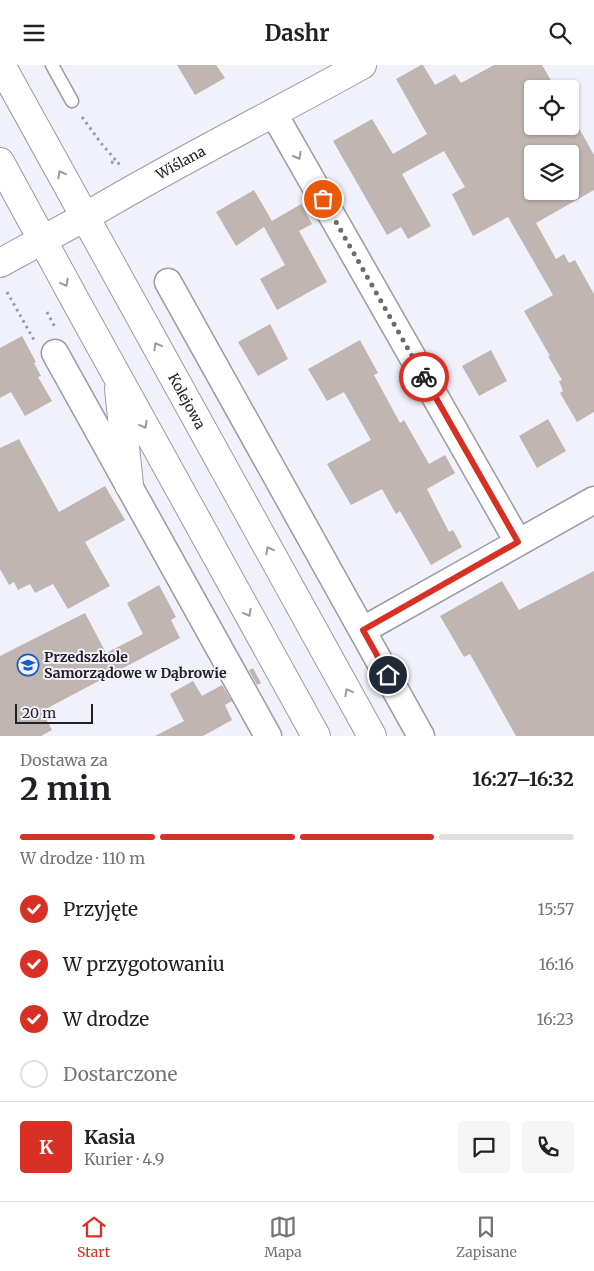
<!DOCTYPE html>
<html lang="pl">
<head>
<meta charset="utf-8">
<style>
	:root { --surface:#fff; --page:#f6f6f6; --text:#202124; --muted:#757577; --line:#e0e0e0; --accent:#d93025 }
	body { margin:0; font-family:Merriweather,serif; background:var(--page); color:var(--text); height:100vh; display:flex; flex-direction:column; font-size:19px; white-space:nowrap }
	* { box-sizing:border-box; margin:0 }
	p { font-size:16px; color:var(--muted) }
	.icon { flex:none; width:28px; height:28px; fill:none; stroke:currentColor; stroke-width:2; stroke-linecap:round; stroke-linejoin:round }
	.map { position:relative; height:671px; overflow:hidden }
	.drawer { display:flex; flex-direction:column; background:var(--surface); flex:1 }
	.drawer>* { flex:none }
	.controls { position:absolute; left:524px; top:15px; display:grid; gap:10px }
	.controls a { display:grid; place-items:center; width:55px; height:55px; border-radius:5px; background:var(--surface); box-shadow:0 1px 4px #0004; font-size:25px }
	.scale { position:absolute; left:15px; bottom:12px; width:78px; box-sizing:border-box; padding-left:5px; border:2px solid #212125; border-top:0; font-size:14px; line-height:18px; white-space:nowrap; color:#212125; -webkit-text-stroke:4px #f1f1fc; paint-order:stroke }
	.pin { position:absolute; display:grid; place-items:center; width:42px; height:42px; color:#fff; margin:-21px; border:2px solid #fff; border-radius:50%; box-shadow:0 1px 5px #0007 }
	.courier { position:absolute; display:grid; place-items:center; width:50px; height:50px; margin:-25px; border:4px solid #d93025; border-radius:50%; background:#fff; color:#222; box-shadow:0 1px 6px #0007 }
	.summary em { font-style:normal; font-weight:700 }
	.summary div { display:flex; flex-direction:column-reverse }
	.summary { display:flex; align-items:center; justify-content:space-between; height:85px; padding:0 20px }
	h1 { font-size:32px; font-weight:700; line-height:38px }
	.bar { display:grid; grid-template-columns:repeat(4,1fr); gap:8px 5px; align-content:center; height:60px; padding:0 20px }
	.bar i { height:6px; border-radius:4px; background:var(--line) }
	.bar .current { background:var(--accent) }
	.bar p { grid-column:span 4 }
	.line { display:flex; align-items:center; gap:12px; padding:0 20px; border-top:1px solid var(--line) }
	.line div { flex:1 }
	.round { display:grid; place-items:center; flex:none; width:52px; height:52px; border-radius:5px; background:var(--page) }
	ol { padding:0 20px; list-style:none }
	li { display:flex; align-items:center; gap:15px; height:55px }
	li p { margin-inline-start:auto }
	li .icon { padding:5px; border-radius:50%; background:var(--accent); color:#fff; stroke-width:4 }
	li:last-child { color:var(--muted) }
	li i { width:28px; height:28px; border:2px solid var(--line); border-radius:50% }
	header { display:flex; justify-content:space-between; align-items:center; height:65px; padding:0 20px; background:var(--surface); font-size:22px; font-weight:700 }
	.menu { display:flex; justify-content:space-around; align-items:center; height:70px; border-top:1px solid var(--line); background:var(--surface); font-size:14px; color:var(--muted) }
	.menu a { display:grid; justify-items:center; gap:2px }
	.menu .current { color:var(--accent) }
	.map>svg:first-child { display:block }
</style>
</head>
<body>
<header><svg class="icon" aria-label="menu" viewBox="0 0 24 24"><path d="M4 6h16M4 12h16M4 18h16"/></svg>Dashr<svg class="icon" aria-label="search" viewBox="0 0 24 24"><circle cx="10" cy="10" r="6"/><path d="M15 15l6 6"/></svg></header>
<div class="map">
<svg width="594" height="671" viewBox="0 0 594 671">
	<rect width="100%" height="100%" fill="#f1f1fc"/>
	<g fill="#c0b5b0" fill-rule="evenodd">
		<path d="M177 0H216L225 13 195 30Z"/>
		<path d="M421 0H423L435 20 455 9 461 18 494 0H542L556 24H532V61H570V47L594 90V125L536 158 556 194 564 189 569 198 575 195 594 229V347L577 357 560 328 563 326 559 316 562 315 548 291H550L524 246 553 230 508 152 473 171 452 129 465 122 444 86 402 109 431 161 408 174 401 162 387 170 333 76 372 54 393 89 427 69 396 14ZM532 89H570V126H532Z"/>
		<path d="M254 125 272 156 301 139 312 159 299 166 327 217 277 245 260 214 285 200 264 162 236 181 216 147Z"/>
		<path d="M270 259 288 294 258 311 238 277Z"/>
		<path d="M22 271 36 297 34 298 41 311 38 312 52 336 25 351 11 327 0 333V283Z"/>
		<path d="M360 275 378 308 374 310 400 358 404 355 429 399 445 390 455 408 427 424 449 467 453 465 462 482 431 500 400 446 396 449 382 424 351 440 327 399 371 375 344 327 327 336 308 304Z"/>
		<path d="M491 285 507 316 479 331 462 301Z"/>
		<path d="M548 354 566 386 537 403 519 371Z"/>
		<path d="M19 374 59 447 105 421 125 455 85 477 110 521 68 544 53 519 35 528 30 519 18 525 14 517 9 520 0 504V383Z"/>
		<path d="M594 506V671H516L470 589 464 592 440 551 502 516 519 545Z"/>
		<path d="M159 520 176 552 171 555 180 573 42 646 52 665 41 671H0V591L85 548 106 588 143 569 127 538Z"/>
		<path d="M253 603 261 618 257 620 249 605Z"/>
		<path d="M193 616 202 631 222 620 232 636 225 640 232 655 203 671H155L184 656 170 629Z"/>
	</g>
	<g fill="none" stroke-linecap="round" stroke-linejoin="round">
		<g stroke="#9a9aa5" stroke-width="15">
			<path id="service" d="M52 0 72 36"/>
		</g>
		<g stroke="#9a9aa5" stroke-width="29">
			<g id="minor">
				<path d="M274 49 518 477"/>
				<path d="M168 217 421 671"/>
				<path d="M55 288 268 671"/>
				<path d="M363 565 594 435"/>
			</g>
		</g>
		<g stroke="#9a9aa5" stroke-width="30">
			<g id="tertiary">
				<path id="s1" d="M85 152C175 98 270 51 362 0"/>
			</g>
		</g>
		<g stroke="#9a9aa5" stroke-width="30">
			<path id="secondary" d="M0 198 85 152"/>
		</g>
		<g stroke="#9a9aa5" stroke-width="30">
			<g id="trunk">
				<path id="s2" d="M1 0 372 671"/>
				<path d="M0 97 74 233 316 671"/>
				<path d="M119 324 129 420"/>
			</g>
		</g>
		<g stroke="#9b9ba3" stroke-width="3" stroke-dasharray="2.5 4" stroke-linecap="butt">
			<path d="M82 52 101 78 118 98"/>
			<path d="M111 97 122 99"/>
			<path d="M7 227 34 275"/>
			<path d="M47 247 56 264"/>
		</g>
		<use href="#service" stroke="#fff" stroke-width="12"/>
		<use href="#minor" stroke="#fff" stroke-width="26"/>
		<use href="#tertiary" stroke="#fff" stroke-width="28"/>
		<use href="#secondary" stroke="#fff" stroke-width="28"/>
		<use href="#trunk" stroke="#fff" stroke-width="28"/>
	</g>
	<defs><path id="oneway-chevron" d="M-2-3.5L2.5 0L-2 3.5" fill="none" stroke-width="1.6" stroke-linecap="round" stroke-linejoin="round" transform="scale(1.25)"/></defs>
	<g stroke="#9b9b9d">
		<use href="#oneway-chevron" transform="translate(298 91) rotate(60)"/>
		<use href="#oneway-chevron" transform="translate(61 109) rotate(-119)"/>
		<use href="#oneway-chevron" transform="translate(65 218) rotate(62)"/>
		<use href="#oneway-chevron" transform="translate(157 281) rotate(-119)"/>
		<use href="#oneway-chevron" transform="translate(144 360) rotate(61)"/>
		<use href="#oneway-chevron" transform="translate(269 485) rotate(-119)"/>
		<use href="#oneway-chevron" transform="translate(248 548) rotate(61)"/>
		<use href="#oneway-chevron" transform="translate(348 627) rotate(-119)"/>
	</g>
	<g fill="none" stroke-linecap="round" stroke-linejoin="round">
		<path stroke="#6a6a70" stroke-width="5" stroke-dasharray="0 9" d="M323 134 424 312"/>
		<path stroke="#d93025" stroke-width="6" d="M388 610 363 565 518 477 424 312"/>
	</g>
	<defs>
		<g id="school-ring" transform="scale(1.125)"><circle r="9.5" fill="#f1f1fc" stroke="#185cc7" stroke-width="1.5"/><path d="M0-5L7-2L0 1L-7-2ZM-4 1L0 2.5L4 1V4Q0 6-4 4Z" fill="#185cc7"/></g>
	</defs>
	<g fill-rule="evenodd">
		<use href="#school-ring" x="28" y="600"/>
	</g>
	<g text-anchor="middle" stroke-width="4" stroke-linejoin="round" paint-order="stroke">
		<g font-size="14" fill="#212125" stroke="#f1f1fc">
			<text dy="5" stroke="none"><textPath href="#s1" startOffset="110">Wiślana</textPath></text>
			<text dy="5" stroke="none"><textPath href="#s2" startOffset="384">Kolejowa</textPath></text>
		</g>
		<g font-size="14" font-weight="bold" fill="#212125" stroke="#f1f1fc" text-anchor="start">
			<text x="44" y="597">Przedszkole<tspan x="44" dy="16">Samorządowe w Dąbrowie</tspan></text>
		</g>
	</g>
</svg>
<div class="controls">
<a><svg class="icon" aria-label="locate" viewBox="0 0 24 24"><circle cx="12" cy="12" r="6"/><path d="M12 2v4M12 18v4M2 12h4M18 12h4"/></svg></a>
<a><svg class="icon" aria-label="layers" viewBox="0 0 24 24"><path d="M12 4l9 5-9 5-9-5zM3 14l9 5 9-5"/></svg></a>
</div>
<div class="scale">20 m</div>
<div class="pin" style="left:323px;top:134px;background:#ea580c"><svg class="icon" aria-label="bag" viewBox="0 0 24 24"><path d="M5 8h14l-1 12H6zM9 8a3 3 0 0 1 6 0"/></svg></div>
<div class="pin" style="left:388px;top:610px;background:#1f2937"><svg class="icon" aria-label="home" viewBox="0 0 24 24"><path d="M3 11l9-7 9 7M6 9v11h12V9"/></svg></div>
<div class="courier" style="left:424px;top:312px"><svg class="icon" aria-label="bike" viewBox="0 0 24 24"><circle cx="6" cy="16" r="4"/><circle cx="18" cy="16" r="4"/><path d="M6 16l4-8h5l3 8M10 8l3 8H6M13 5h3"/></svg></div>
</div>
<section class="drawer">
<div class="summary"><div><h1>2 min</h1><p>Dostawa za</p></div><em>16:27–16:32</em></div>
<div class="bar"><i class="current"></i><i class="current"></i><i class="current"></i><i></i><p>W drodze · 110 m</p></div>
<ol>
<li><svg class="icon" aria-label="check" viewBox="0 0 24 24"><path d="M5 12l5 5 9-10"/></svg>Przyjęte<p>15:57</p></li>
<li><svg class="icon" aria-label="check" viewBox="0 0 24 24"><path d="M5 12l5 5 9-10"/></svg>W przygotowaniu<p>16:16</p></li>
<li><svg class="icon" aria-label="check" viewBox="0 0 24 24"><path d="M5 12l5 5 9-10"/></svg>W drodze<p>16:23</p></li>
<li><i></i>Dostarczone</li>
</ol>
<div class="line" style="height:90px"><b class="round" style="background:var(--accent);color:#fff">K</b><div><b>Kasia</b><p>Kurier · 4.9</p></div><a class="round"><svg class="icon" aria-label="chat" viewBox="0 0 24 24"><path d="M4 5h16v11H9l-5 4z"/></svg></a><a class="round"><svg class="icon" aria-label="phone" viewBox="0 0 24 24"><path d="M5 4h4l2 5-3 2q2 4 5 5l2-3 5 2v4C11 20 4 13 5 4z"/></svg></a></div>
</section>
<nav class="menu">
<a class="current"><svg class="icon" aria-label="home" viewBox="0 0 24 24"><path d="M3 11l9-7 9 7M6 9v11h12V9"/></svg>Start</a>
<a><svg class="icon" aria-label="map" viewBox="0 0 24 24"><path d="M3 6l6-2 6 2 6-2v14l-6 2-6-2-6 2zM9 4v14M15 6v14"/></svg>Mapa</a>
<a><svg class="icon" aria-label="saved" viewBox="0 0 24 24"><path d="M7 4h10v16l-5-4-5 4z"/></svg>Zapisane</a>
</nav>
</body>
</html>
